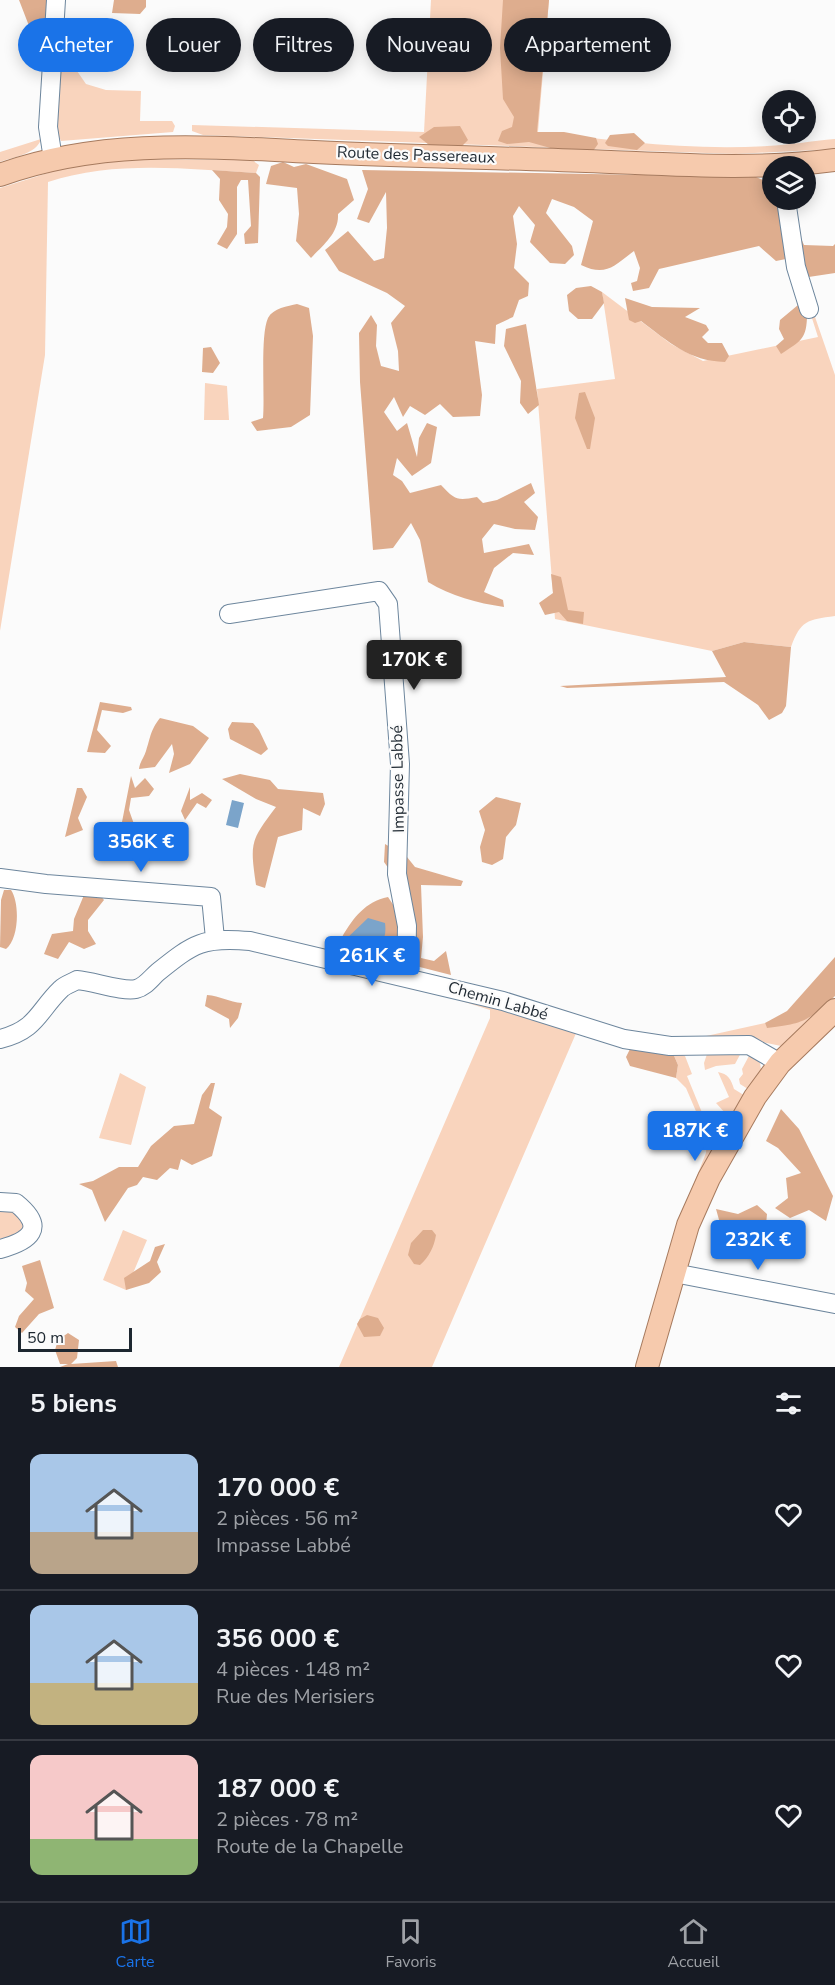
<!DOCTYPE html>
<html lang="fr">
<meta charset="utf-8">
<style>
:root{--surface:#171b24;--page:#242831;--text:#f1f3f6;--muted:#9ea1a6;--line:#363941;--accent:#1a73e8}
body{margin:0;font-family:"Nunito Sans",sans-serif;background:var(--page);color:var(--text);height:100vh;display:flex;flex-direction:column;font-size:22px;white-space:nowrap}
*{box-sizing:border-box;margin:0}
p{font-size:20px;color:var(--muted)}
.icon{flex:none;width:33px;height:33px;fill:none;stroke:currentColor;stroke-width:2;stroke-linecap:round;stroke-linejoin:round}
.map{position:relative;height:1367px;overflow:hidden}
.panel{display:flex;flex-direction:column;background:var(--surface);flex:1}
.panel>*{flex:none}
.guide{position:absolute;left:18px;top:18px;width:800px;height:54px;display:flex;gap:12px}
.buttons{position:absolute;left:762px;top:90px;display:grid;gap:12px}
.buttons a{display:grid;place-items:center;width:54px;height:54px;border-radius:50%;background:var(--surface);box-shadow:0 3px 15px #0003;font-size:30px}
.scale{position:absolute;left:18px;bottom:15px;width:114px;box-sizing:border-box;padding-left:6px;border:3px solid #1d2730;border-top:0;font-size:16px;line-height:21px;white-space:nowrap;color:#1d2730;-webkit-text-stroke:4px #fbfbfb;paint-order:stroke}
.price{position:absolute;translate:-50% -51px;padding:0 14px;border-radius:6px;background:var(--accent);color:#fff;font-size:20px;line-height:39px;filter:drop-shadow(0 2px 3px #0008)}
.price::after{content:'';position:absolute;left:50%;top:36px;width:18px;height:14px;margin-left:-9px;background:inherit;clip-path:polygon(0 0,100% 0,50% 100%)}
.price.active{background:#222;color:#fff}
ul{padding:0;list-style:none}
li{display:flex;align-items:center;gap:18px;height:150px;padding:0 30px}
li+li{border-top:2px solid var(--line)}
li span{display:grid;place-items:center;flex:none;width:168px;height:120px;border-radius:12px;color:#555}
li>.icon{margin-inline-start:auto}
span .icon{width:72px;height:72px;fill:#fffc;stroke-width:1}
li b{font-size:26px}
h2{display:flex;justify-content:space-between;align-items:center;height:72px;padding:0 30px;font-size:26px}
.tag{padding:0 21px;border-radius:27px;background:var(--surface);box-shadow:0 3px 15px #0003;font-size:21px;line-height:54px}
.tag.active{background:var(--accent);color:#fff}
.dock{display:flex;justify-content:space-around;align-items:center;height:84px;border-top:2px solid var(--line);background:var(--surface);font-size:16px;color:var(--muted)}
.dock a{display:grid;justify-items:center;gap:3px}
.dock .active{color:var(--accent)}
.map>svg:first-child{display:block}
.green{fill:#f9d4bd}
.forest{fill:#dead8e}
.water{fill:#7ba4ca}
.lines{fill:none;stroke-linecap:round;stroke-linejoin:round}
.minor-casing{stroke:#6d869d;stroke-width:20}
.major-casing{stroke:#a67a5e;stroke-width:24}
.minor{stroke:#fff;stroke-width:18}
.major{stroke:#f6caad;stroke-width:22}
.labels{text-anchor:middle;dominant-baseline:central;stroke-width:4.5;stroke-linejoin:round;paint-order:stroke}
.street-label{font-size:16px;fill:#1d2730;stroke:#fbfbfb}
</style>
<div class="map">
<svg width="835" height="1367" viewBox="0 0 835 1367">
<rect width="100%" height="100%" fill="#fbfbfb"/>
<path class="green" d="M431 0H549L538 132C613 140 690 151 767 146 789 145 812 141 835 139V149L735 154 203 135 192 131V125L424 132Z
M65 66 77 71 86 84 106 90 141 91 140 121H172L175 126 173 132 61 141 55 128 59 70Z
M41 139C37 154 13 157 0 162V152Z
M133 159 252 160 259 165 256 173C188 169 114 160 48 182L45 355 0 631V188L64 168Z
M602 292 671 344 703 361 818 337 811 315 814 314 835 375V616C807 620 801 620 791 647L744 642 712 651 555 619 537 389 615 379Z
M205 383 227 386 229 420H204Z
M379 975 577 1031 432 1367H339L490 1018V1010Z
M835 996 794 1038 781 1046 753 1040H688L765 1023 767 1027 817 1013Z
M672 1051 685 1056 692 1074 687 1076 703 1115 708 1113 717 1136V1145L677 1226 706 1153 707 1137 686 1088 676 1078 678 1065Z
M742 1051 735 1064 716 1066 705 1070 704 1063 707 1054Z
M750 1054 760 1063 762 1075 751 1091 740 1084 739 1079 743 1074 742 1069Z
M718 1072C728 1074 731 1079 734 1089L747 1097 738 1111 726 1114 716 1103 729 1097Z
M120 1073 146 1087 131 1145 99 1138Z
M11 1208 24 1223C23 1236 10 1236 0 1239V1209Z
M123 1230 147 1240 126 1290 103 1280Z"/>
<path class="forest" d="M19 0H47L44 44H36Z
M114 0H146V7L140 14 112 13Z
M503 0H549L537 132H564L596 138 598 144 593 151 554 149 529 142 507 144 498 141 502 131 512 127 514 117 503 99 500 48Z
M460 126 468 140 462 146 429 145 419 137 434 127Z
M634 133 645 143 637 150 608 146 605 143 610 135Z
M283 162 294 167 306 164 347 179 354 200 338 214C339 233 323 245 311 258L296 241 299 214 297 188 266 184 271 166Z
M212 170 256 173 260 177 258 243 245 244 244 234 251 226 248 180H241L237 187V234L227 249 217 244 227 227 228 214 219 200 220 179Z
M362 170 756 177 770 183 772 200H776L779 207 786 259 776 261 759 246 659 269 649 288 633 291 631 283 637 281 640 268 634 251C614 266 606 277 581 265L593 221 574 207 552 199 546 213 572 246 574 255 565 264 550 263 530 242 535 225 519 206 513 216 517 244 514 268 529 283 528 296 519 300 513 317 496 325 495 344 475 341 482 395 480 416 453 417 440 404 425 415 410 406 403 417 394 397 384 412 397 431 407 423 417 457 419 438 427 423 437 427 431 463 412 476 397 458 393 475 402 481 410 493 441 485C455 500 457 501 477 497L483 503 497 500 531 483 535 493 524 502 538 517 535 530 515 529 494 524 482 539 484 553 529 544 534 555 513 553 494 568 484 592 503 600 504 607C477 603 451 596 428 582L420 540 411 523 393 548 373 550 360 382 359 333 371 315 377 325 376 346 381 366 399 371 398 351 391 323 405 306 387 293 339 271 325 250 348 231 374 261 384 258 387 228 386 192 369 223 357 219 368 189Z
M793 220 804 245 833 246 835 244V273L802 278Z
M591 286 602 292 604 303 592 319H578L569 311 567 295 576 288Z
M625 298 652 307 700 308 685 317 706 325 709 330 702 337 708 343H722L729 356 725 362C689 361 669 342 641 321L635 323 629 320Z
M297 304 309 308 313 336 310 415 291 427 257 431 251 422 263 418C265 395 260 335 268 318 273 308 288 306 297 304Z
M798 305 807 314C807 339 801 341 781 354L776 346 784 339 779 329 780 320Z
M526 324 539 405 528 414 520 403 521 381 504 346 506 329Z
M211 347 220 363 213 373 202 372 203 348Z
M585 392 595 418 590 449H587L575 418 579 393Z
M551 574 561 577 568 610 584 612 583 624 567 621 559 612 545 615 539 603 553 593Z
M744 642 791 647 786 706 782 713 769 720 758 705 724 682 567 688 560 686 726 677 712 651Z
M100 702 131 707 132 710 123 713 102 710 97 730 111 746 105 753 87 752Z
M160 718 193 726 209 738 190 764 169 773 174 754 172 744 155 767 139 769C140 761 144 758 146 751 151 736 150 731 160 718Z
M232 722 253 723 259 730 268 749 261 755 230 739 228 729Z
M240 774 270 780 278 789 323 793 325 804 320 816 303 808 302 830 278 837 265 888 256 885C250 843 250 841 276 807L256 799 222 779Z
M131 776 135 788 145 778 154 789 149 796 131 798 129 810 135 827 127 829 122 822Z
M190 787V800L202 793 212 800 206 808 197 803 185 820 181 811Z
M77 788H82L87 797 78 818 83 830 65 837Z
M496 797 521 803 516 825 506 837 503 859 492 865 482 862 480 847 485 830 479 811Z
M385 844 407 857 415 867 463 881 461 886 421 885 423 937 421 958 434 961 446 951 451 975 412 965 399 951 390 948 381 940 363 954 345 951 342 937C354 917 365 902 388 897L398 912 404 890 384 862Z
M4 890H11C20 903 19 939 6 949L0 947 1 900Z
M99 894 104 900 88 920V931L96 944 84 949 69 942 58 959 44 954 52 934 73 931 74 919 84 895Z
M835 957V996C809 1021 802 1024 767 1028L765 1023 787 1011Z
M207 995C220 996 229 1002 242 1003L238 1018 230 1028 229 1019 205 1006Z
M631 1047 672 1051 678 1065 676 1078 630 1066 626 1057Z
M211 1083H215L209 1108 222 1117 212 1156 192 1165 181 1159 178 1170 170 1168 157 1180 143 1177 137 1185 128 1188 105 1222 92 1190 79 1184 93 1181 119 1167H138L151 1146 174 1126 194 1124 202 1095Z
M781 1109 799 1129 833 1196 826 1221 809 1210 790 1218 775 1208 788 1198 786 1178 801 1173 778 1148 766 1141Z
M757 1205 767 1214 766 1225 752 1233 729 1238 721 1227 716 1209 738 1214Z
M423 1230H432L436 1235C434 1247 429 1257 420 1265L414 1264 408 1255 411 1243Z
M165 1244 157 1262 161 1272 149 1283 126 1290 124 1278 150 1261 155 1247Z
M40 1260 54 1308 39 1314 22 1333 15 1327 19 1316 34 1299 25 1291 27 1283 22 1266Z
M367 1315 378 1318 384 1328 380 1336 364 1337 357 1324 360 1319Z
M68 1333 79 1340 77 1358 71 1364 116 1361 118 1367H60L68 1364H60L55 1350 58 1340Z"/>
<path class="water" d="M232 800 244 803 238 828 226 825Z
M368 918 385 923C387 938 382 946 370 954L331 942 344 941Z"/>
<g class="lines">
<defs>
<path id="minor" d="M53 159 48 127 56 0
M786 200 796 267 809 309
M229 614 379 591 388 604 400 764 397 874 407 926 406 976
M0 878 46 884 211 897 215 939
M0 1039C37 1030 38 1011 61 989 65 985 72 983 77 980 93 981 122 992 136 989 145 987 151 978 158 972 194 943 203 937 250 941L503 1001 624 1039 670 1046 749 1045 780 1063
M0 1202 16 1203C47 1228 30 1241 0 1249
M674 1273 835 1304"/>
<path id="major" d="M0 175C101 138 209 147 314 152 405 156 495 158 586 161 668 164 753 171 835 160
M647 1367 688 1225 709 1178 755 1097 780 1063 835 1010"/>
</defs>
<use href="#minor" class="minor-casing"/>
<use href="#major" class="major-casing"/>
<use href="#minor" class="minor"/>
<use href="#major" class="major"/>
</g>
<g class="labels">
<g class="street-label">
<text transform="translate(416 155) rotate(2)">Route des Passereaux</text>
<text transform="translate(398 779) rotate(-91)">Impasse Labbé</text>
<text transform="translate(498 1001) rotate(16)">Chemin Labbé</text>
</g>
</g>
</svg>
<div class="buttons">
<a><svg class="icon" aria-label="locate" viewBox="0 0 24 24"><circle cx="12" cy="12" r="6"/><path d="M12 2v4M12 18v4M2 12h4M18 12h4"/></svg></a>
<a><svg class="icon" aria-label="layers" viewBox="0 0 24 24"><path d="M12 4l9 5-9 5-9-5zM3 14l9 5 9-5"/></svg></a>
</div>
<div class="scale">50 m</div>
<b class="price active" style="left:414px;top:691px">170K €</b>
<b class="price" style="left:141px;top:873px">356K €</b>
<b class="price" style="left:372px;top:987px">261K €</b>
<b class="price" style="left:695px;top:1162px">187K €</b>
<b class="price" style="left:758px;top:1271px">232K €</b>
<div class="guide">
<a class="tag active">Acheter</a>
<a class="tag">Louer</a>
<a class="tag">Filtres</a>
<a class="tag">Nouveau</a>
<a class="tag">Appartement</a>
</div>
</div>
<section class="panel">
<h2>5 biens<svg class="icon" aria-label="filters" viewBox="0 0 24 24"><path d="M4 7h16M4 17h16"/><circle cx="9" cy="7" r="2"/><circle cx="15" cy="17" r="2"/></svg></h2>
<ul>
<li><span style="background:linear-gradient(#a9c7e8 65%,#b9a48a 0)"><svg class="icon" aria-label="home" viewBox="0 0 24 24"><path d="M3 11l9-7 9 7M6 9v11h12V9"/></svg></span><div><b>170 000 €</b><p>2 pièces · 56 m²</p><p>Impasse Labbé</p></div><svg class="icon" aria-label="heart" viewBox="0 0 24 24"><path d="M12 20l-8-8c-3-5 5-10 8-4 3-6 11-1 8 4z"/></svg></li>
<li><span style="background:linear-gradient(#a9c7e8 65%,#c2b280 0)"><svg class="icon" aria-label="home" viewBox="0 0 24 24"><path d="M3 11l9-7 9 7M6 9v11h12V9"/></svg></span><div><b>356 000 €</b><p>4 pièces · 148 m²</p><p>Rue des Merisiers</p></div><svg class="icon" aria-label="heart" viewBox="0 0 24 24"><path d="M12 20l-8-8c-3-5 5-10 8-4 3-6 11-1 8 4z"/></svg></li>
<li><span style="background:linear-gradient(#f6c9c9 70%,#8fb573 0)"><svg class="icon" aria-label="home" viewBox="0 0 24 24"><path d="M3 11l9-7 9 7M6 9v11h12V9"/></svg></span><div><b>187 000 €</b><p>2 pièces · 78 m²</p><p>Route de la Chapelle</p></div><svg class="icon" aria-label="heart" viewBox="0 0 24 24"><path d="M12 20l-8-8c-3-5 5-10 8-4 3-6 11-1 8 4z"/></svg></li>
</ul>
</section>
<nav class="dock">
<a class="active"><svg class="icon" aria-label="map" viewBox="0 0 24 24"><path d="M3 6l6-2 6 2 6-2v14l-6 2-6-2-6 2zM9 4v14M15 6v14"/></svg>Carte</a>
<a><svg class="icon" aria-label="saved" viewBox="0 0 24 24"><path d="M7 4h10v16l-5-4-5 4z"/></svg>Favoris</a>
<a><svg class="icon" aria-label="home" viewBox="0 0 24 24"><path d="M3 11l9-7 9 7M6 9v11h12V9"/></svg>Accueil</a>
</nav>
